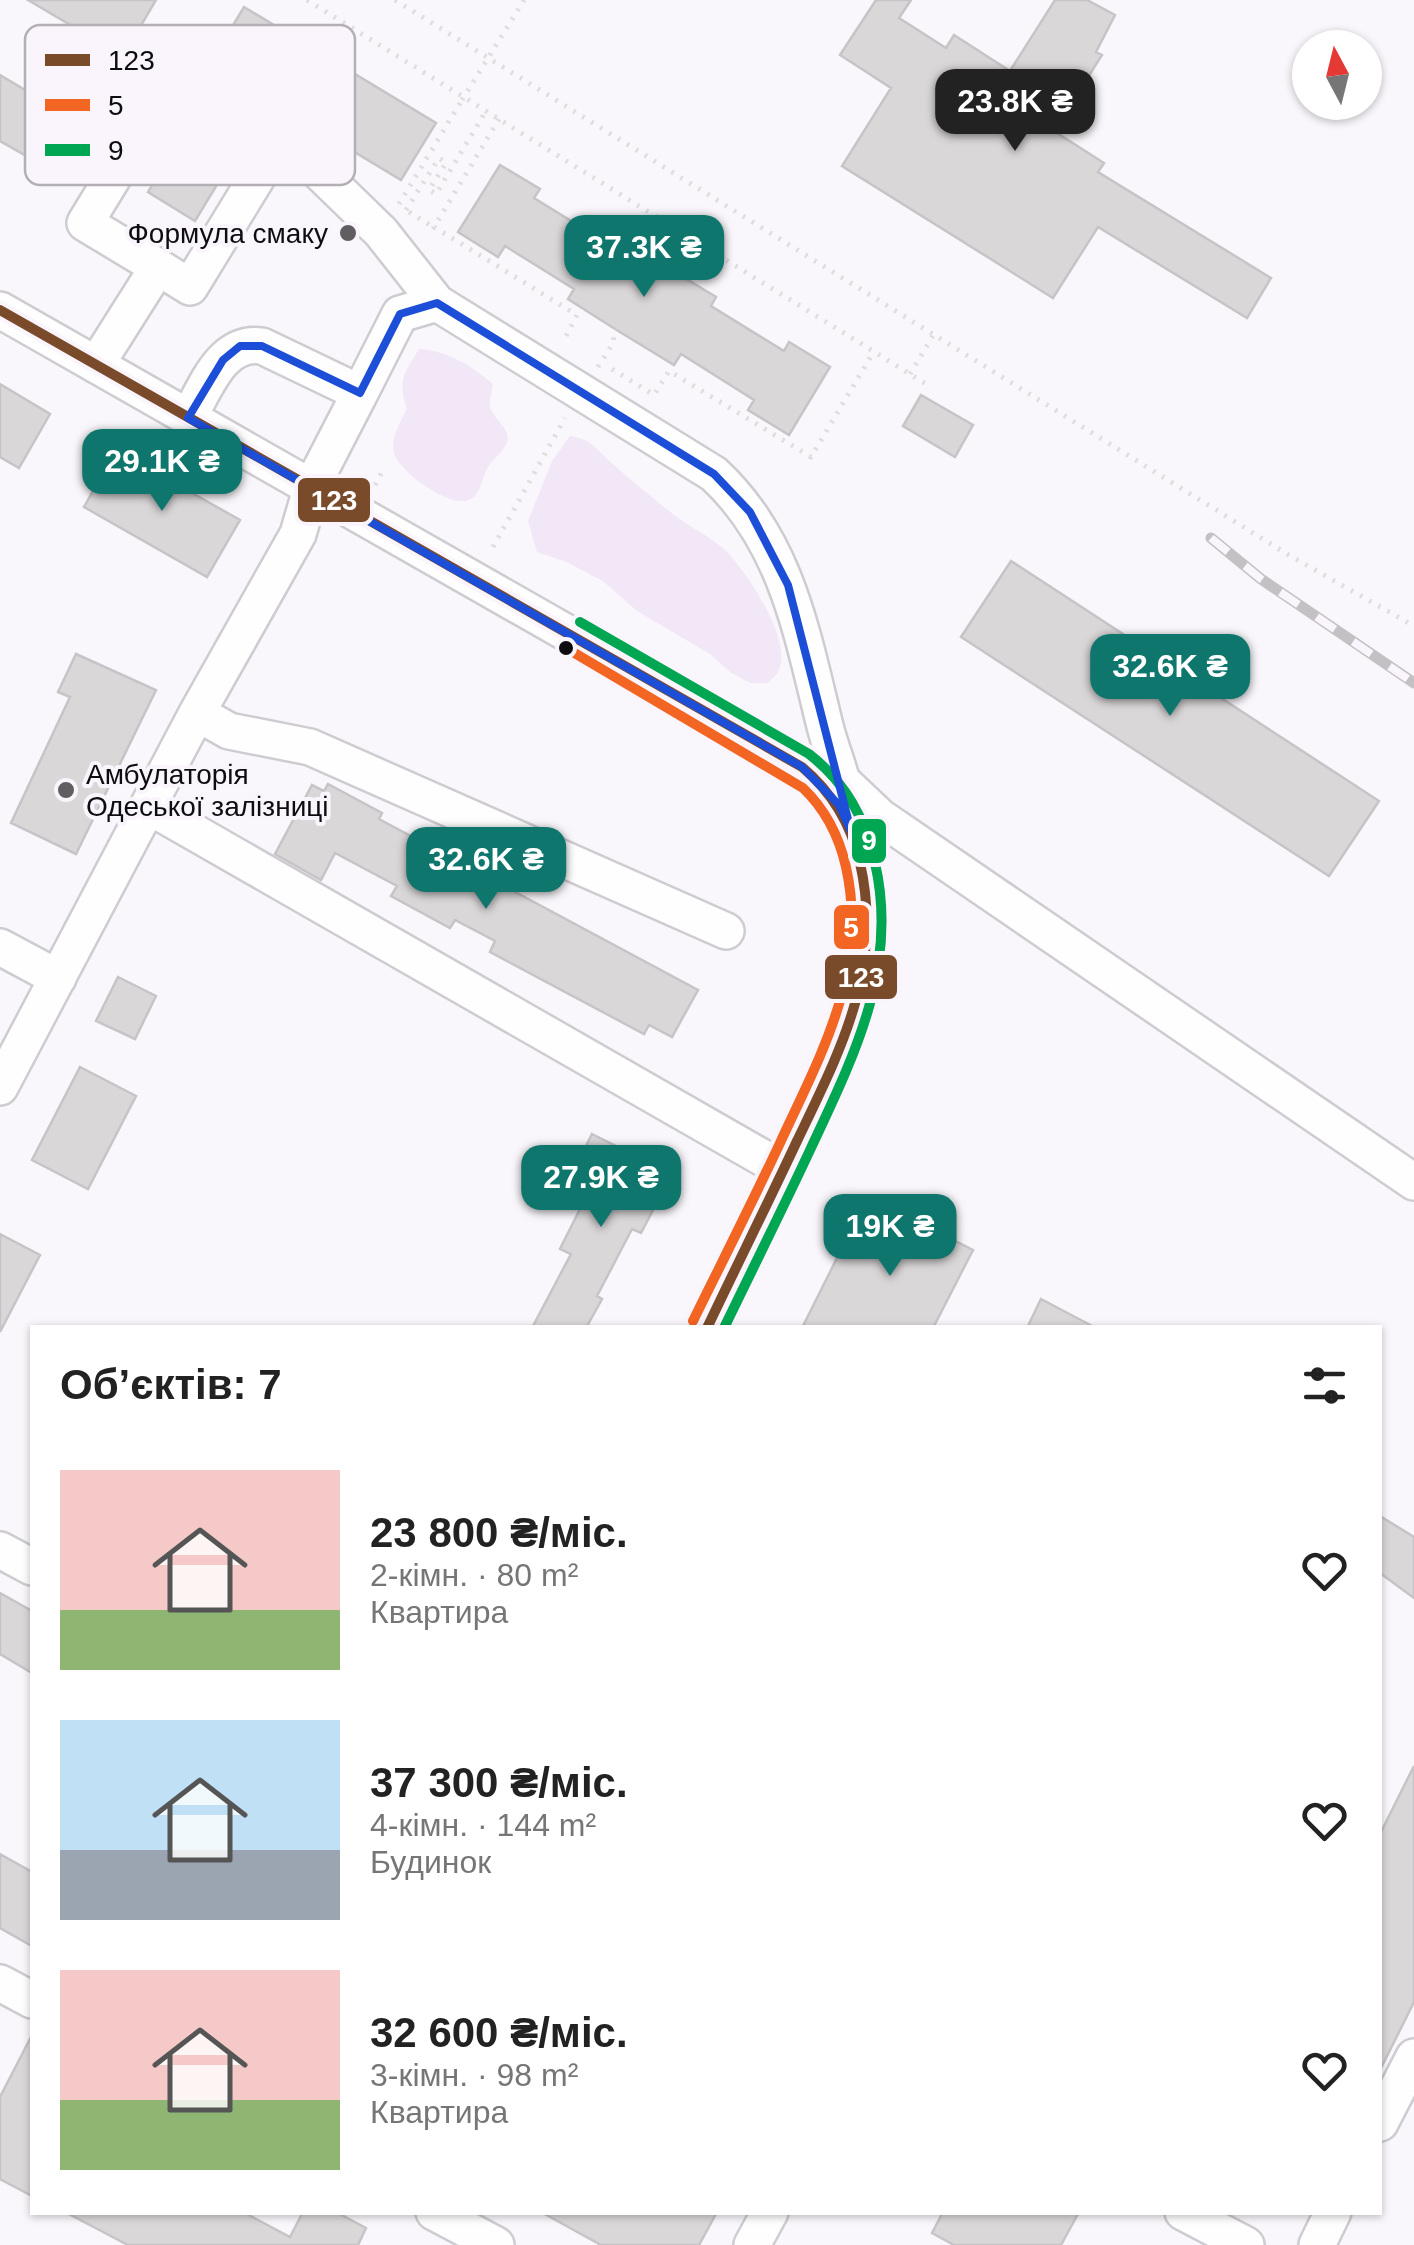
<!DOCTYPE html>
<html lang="uk">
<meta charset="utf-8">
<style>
:root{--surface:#fff;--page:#f6f6f6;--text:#222;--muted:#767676;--accent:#0f766e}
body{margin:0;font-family:Arial,sans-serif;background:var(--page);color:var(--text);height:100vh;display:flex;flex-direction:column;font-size:38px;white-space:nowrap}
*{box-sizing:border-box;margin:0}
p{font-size:32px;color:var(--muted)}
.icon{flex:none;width:55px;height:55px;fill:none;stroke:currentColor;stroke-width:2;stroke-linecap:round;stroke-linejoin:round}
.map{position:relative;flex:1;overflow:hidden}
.side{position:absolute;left:30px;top:1325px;width:1352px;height:890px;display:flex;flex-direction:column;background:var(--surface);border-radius:0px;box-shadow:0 2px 8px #0004}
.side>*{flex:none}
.needle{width:65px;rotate:353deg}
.fabs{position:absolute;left:1292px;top:30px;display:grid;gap:20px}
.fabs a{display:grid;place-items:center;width:90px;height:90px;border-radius:50%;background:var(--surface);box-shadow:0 2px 8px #0004;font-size:50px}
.price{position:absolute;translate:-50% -85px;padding:0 22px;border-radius:20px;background:var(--accent);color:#fff;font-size:32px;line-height:65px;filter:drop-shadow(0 2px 5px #0008)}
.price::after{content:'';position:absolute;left:50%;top:60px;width:30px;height:22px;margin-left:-15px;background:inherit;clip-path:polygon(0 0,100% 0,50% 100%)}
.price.active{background:#222;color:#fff}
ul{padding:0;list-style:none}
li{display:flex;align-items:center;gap:30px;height:250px;padding:0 30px}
li span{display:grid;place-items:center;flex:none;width:280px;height:200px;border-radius:0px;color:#555}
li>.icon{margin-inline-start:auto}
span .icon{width:120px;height:120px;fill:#fffc;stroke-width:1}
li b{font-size:42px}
h2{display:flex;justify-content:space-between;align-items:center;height:120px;padding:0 30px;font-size:42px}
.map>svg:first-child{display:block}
.green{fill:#f2e7f7}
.building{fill:#dad7d9;stroke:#c7c4c7;stroke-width:2.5}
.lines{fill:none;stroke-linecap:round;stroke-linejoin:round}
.minor-casing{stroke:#ceccd0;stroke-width:40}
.path{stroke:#dedede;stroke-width:5;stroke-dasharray:2.5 8;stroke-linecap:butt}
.minor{stroke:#fefefe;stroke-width:35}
.rail-casing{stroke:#c3c1c3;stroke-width:11}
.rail{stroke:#faf5fd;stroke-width:8;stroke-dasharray:22;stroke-linecap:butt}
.path-bridge{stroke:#dedede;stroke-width:5;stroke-dasharray:2.5 8;stroke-linecap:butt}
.bus-1-casing{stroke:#faf5fd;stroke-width:18}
.bus-2-casing{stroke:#faf5fd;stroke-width:18}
.bus-3-casing{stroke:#faf5fd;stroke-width:18}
.bus-1{stroke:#7a4b2a;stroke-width:10}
.bus-2{stroke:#f26522;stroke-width:10}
.bus-3{stroke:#00a651;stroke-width:10}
.marked{fill:none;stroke:#1d4ed8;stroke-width:8;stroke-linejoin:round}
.poi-dot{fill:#605e61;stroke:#faf5fd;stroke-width:4}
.bus-dot{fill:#0d0c0e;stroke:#faf5fd;stroke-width:4}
.labels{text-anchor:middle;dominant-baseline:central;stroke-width:8;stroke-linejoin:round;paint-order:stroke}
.poi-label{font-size:28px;fill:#0d0c0e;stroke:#faf5fd;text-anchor:end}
.key{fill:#faf5fd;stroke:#b3afb5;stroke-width:2.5}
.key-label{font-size:28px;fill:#0d0c0e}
.line-badge{stroke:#faf5fd;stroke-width:4}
.badge-label{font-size:28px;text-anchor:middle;font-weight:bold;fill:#fff}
</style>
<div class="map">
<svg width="1414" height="2245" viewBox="0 0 1414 2245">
<rect width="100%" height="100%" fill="#f9f7fb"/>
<path class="green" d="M419 349C449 351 470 365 493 384 492 390 489 401 490 407 493 419 511 428 507 442 504 451 493 459 488 467 481 479 482 494 469 500 451 509 398 471 394 453 390 439 401 421 407 408 397 381 404 373 419 349Z
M570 436C593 439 597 451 613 464 632 481 653 498 673 514 689 527 708 535 724 549 745 569 795 642 778 672 776 676 771 679 768 683H750L730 672 710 654 637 611 604 582 567 562 537 552 528 521 552 461Z"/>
<path class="building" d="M28 0H156L123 56Z
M876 0H911L899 18 946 48 954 35 1010 71 1055 0H1087L1115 15 1096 52 1102 55 1054 131 1104 163 1098 172 1271 278 1247 318 1098 227 1053 298 842 166 891 88 840 55Z
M244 7 436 123 401 180 318 130 324 120 304 102 275 89 195 221 148 192 229 59 217 52Z
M0 75 72 118 44 166 0 141Z
M500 165 540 189 534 198 604 241 609 232 716 297 711 306 784 351 789 342 830 367 789 435 748 410 754 400 681 354 674 365 615 329 568 299 574 289 505 246 498 257 458 232Z
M0 384 50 414 19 468 0 457Z
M921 395 973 425 955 457 903 426Z
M116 450 240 520 207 577 84 507Z
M1011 561 1379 801 1329 876 961 637Z
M76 654 156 690 76 854 11 823 70 697 58 692Z
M328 784 382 813 379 819 698 990 672 1037 649 1025 644 1034 490 952 495 941 455 920 450 928 391 896 397 886 335 853 321 880 275 854 312 785 324 791Z
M118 977 156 996 135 1039 96 1021Z
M80 1067 136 1096 88 1189 32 1160Z
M592 1134 672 1174 641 1233 632 1229 597 1296 602 1299 586 1328H532L571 1254 560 1249 595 1179 575 1168Z
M904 1215 973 1250 933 1328H802L858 1216 894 1235Z
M0 1234 40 1255 0 1332Z
M1041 1299 1096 1328H1027Z
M1380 1516 1414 1537V1598L1380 1573Z
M0 1593 32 1611V1673L0 1654Z
M1414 1766V2002L1380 2070V1834Z
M0 1854 32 1872V1946L0 1928Z
M32 2035V2196L0 2179V2097Z
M65 2212H243L290 2237 303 2212H336L366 2228 358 2245H128Z
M541 2212H717L699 2245H601Z
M943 2212H1079L1061 2245H954L932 2233Z"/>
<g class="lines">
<defs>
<path id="minor" d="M313 166 381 232 437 303
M158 267 190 287 292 120
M0 310 802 767C835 793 846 814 858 854 890 958 845 1037 803 1129 772 1196 739 1261 707 1328
M96 365 158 267 85 223 187 56
M360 393 400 314 437 303 714 474C787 542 802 634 825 726 832 754 844 779 848 808
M197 713 229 731 310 747 726 931
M844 783 880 817 1414 1182
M150 807 784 1170
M0 947 58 978
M0 1087 197 713 298 534 312 486 360 393 262 346C221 340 206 388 188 418
M0 1550 32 1567
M0 1983 32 2000
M1380 2123 1414 2057
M434 2212 496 2245
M1183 2212 1246 2245
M752 2245 770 2212
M1317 2245 1333 2212"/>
</defs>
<use href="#minor" class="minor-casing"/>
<path class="path" d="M307 0 926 384
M395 0 1287 554 1414 626
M499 119 434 227 577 315 564 340
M399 204 462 100
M406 210 439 158 446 163 429 190 436 194 486 111
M409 212 433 227
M663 265 686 236
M598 367 613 343 615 329
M612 369 654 395 669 371 811 457 874 351
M910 374 934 334
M375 485 382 472
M493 547 565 418"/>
<use href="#minor" class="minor"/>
<defs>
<path id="rail" d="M1211 538 1261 579 1414 683"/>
</defs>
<use href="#rail" class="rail-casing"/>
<use href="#rail" class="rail"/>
<path class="path-bridge" d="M462 100 524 0"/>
<defs>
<path id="bus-1" d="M0 310 802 767C833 793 851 824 860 863 884 968 841 1049 797 1141 768 1203 737 1265 707 1328"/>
<path id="bus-2" d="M566 648 803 788C826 810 839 836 846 867 869 970 822 1052 780 1143 752 1203 722 1262 693 1321"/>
<path id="bus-3" d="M580 622 809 754C846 783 865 818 875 863 899 967 854 1056 811 1148 783 1208 753 1268 724 1328"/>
</defs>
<use href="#bus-1" class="bus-1-casing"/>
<use href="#bus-2" class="bus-2-casing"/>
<use href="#bus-3" class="bus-3-casing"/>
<use href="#bus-1" class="bus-1"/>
<use href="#bus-2" class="bus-2"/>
<use href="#bus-3" class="bus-3"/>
</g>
<path class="marked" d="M437 303 714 474 750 512 788 585 851 831 839 805 802 767 188 418 223 360 240 346H262L360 393 400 314Z"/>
<g class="poi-dot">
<circle cx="348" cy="233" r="10"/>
<circle cx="66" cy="790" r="10"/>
</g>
<circle class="bus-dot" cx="566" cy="648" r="9"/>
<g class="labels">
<g class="poi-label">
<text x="328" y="233">Формула смаку</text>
<text x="86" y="774" text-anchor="start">Амбулаторія<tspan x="86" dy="32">Одеської залізниці</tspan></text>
</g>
</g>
<rect x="25" y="25" width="330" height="160" rx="15" class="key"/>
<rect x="45" y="54" width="45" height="12" fill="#7a4b2a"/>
<rect x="45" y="99" width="45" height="12" fill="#f26522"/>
<rect x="45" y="144" width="45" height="12" fill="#00a651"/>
<g class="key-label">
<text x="108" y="70">123</text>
<text x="108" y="115">5</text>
<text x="108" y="160">9</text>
</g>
<g class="line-badge">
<rect x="296" y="476" width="76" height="48" rx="10" fill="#7a4b2a"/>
<rect x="850" y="817" width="38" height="48" rx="10" fill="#00a651"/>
<rect x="832" y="903" width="39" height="48" rx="10" fill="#f26522"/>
<rect x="823" y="953" width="76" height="48" rx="10" fill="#7a4b2a"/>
</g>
<g class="badge-label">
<text x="334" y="510">123</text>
<text x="869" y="850">9</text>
<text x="851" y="937">5</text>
<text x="861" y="987">123</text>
</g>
</svg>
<div class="fabs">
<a><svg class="needle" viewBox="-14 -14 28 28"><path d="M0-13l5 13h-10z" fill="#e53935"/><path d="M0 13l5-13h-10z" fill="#767676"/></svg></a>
</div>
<b class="price active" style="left:1015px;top:154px">23.8K ₴</b>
<b class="price" style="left:644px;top:300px">37.3K ₴</b>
<b class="price" style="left:162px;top:514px">29.1K ₴</b>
<b class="price" style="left:1170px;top:719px">32.6K ₴</b>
<b class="price" style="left:486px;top:912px">32.6K ₴</b>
<b class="price" style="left:601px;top:1230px">27.9K ₴</b>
<b class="price" style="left:890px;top:1279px">19K ₴</b>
<section class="side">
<h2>Об’єктів: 7<svg class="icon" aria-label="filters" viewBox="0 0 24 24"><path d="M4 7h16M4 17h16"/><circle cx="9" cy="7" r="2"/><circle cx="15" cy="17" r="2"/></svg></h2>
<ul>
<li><span style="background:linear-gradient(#f6c9c9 70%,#8fb573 0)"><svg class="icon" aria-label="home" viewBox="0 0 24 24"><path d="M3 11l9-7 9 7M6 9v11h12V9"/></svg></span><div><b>23 800 ₴/міс.</b><p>2-кімн. · 80 m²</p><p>Квартира</p></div><svg class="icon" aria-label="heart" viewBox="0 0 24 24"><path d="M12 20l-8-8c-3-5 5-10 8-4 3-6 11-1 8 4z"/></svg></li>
<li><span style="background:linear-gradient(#bfe0f5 65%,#9aa5b1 0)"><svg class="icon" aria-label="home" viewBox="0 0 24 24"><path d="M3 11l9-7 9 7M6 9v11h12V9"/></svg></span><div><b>37 300 ₴/міс.</b><p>4-кімн. · 144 m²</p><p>Будинок</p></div><svg class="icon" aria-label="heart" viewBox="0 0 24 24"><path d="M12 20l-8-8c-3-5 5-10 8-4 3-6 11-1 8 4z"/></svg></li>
<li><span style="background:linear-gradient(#f6c9c9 65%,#8fb573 0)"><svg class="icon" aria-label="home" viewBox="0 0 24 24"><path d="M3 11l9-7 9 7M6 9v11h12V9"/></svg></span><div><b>32 600 ₴/міс.</b><p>3-кімн. · 98 m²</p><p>Квартира</p></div><svg class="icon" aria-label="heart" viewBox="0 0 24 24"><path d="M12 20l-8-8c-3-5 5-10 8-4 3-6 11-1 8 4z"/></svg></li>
</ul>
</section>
</div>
